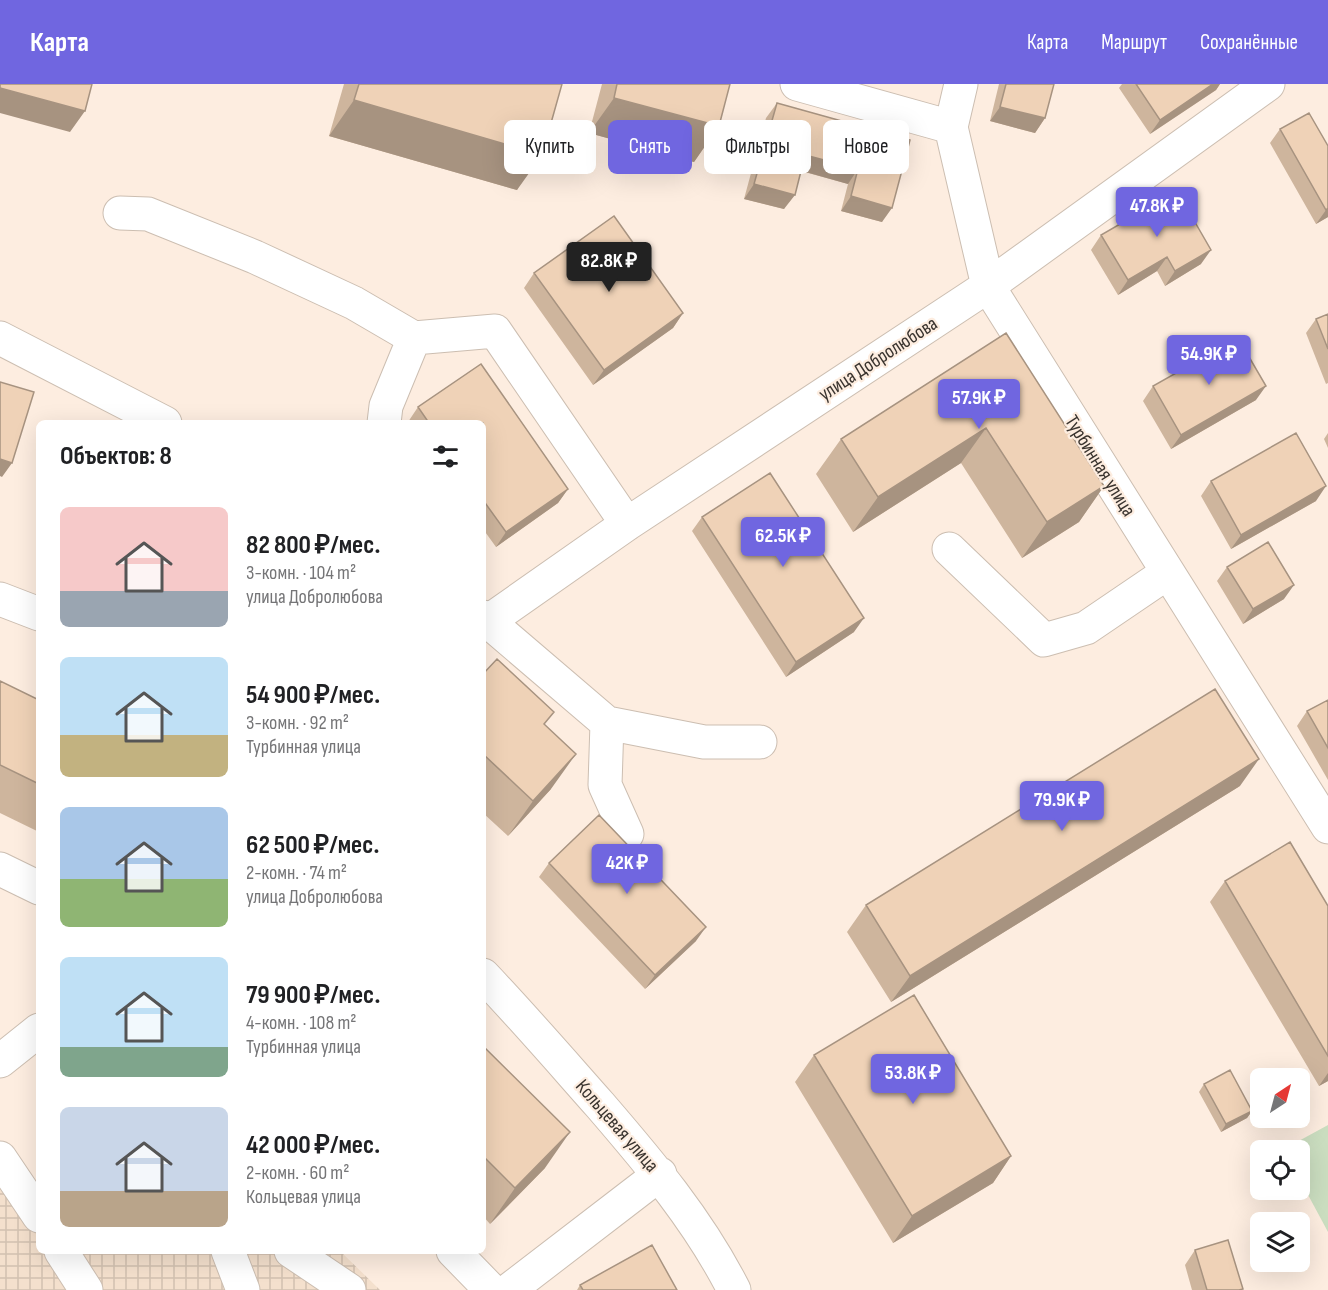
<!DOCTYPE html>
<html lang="ru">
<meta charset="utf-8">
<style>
:root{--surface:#fff;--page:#f2f2f2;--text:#202124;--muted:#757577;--accent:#7066e0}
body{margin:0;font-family:"Sofia Sans Condensed",sans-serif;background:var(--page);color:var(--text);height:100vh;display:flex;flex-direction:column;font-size:22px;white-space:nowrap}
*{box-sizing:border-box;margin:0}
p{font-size:20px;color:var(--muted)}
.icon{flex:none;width:33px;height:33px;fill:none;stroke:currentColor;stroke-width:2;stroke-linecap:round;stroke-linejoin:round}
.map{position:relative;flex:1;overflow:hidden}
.drawer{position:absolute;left:36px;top:336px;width:450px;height:834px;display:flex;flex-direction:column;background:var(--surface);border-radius:9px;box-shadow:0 6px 24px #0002}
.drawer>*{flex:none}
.guide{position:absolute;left:504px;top:36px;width:570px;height:54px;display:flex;gap:12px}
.needle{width:39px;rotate:36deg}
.tools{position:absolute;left:1250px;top:984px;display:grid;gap:12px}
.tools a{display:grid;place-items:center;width:60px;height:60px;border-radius:9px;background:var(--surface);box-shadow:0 6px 24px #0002;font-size:30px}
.price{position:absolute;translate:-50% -51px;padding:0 14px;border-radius:6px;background:var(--accent);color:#fff;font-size:20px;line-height:39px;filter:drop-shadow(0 2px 3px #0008)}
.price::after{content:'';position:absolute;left:50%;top:36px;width:18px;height:14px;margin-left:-9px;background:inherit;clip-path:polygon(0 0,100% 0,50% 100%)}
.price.active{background:#222;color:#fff}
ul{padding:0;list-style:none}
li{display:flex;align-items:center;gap:18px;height:150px;padding:0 24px}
li span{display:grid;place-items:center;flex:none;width:168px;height:120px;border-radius:9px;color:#555}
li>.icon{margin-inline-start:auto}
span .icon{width:72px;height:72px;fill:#fffc;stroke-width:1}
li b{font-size:26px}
h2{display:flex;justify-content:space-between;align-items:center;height:72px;padding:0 24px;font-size:26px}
.tag{padding:0 21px;border-radius:9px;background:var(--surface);box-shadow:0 6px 24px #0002;font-size:21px;line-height:54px}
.tag.active{background:var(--accent);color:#fff}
header{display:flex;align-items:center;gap:36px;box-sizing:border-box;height:84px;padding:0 30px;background:var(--accent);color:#fff}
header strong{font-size:28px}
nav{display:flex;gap:33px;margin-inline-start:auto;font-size:21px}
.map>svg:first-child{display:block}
.industrial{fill:url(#industrial-grid)}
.green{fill:#cbdec0}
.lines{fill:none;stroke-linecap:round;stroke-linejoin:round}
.minor-casing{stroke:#ccbeb1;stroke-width:35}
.minor{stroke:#fff;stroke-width:33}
.wall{fill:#ceb59d}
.shaded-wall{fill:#a79380}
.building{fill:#efd2b7;stroke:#a79380;stroke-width:1.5}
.labels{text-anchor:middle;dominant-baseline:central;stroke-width:4.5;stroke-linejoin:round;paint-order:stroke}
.street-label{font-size:20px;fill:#3a342f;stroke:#fdede0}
</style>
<header>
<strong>Карта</strong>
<nav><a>Карта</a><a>Маршрут</a><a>Сохранённые</a></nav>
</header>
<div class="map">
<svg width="1328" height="1206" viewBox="0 0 1328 1206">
<defs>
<pattern id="industrial-grid" width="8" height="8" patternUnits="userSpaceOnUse" patternTransform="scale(1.5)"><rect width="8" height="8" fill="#f4e0cd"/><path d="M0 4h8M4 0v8" fill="none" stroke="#d2c1b0"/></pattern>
</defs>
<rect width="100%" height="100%" fill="#fdede0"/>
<path class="industrial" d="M0 1084 39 1118V1167H340L380 1206H0Z"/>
<path class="green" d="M1328 1041V1148L1299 1094V1066L1284 1065Z"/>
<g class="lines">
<defs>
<path id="minor" d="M797 0 951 43 988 202 1328 743
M951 43 961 0
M120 129 148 130 255 173 354 219 414 254 386 322 384 339
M0 254 165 339
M414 254 495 247 627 440
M949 465 1044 556 1086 544 1167 489
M0 515 39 530
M483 533 607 639 704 658H760
M483 541 627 440 988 202 1268 0
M607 639 605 701 627 750
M0 785 39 804
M483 891C523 933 561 977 600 1021 650 1079 699 1137 734 1206
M0 977 39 946
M0 1074 39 1132
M61 1167 86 1206
M228 1167 243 1206
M291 1167 349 1206
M453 1167 491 1206
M509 1206 660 1090"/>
</defs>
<use href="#minor" class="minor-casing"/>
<use href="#minor" class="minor"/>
</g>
<path class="wall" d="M344 0H562L517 106 329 52Z
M602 0H730L719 42 694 78 589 49Z
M999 0H1054L1045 34 1035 49 990 37Z
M1122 0H1220L1216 6 1150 50 1119 4Z
M777 19 910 56 882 138 841 127 848 100 801 87 784 125 744 115 766 34Z
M1280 45 1328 62V133L1316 140 1270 59Z
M1101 151 1201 180 1165 202 1157 187 1118 211 1091 166Z
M534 189 683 229 673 244 593 301 524 204Z
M1328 230V299L1326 300 1306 249 1316 235Z
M1006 249 1104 402 1079 438 1022 474 961 379 853 448 816 390 841 355Z
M481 280 568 405 558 419 496 463 483 445V339H409L408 338 418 323Z
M1153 302 1256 316 1171 365 1143 317Z
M1328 349V364L1324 355Z
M1211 397 1316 417 1231 465 1201 412Z
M702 433 854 548 786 593 692 447Z
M1227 483 1284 515 1243 540 1217 497Z
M483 590 545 641 551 705 508 752 483 729Z
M0 597 39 616V748L0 729Z
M1328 616V696L1297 642 1307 627Z
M1240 702 891 918 847 848 866 821Z
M549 779 696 857 645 905 539 793Z
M1225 797 1328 822V997L1319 1002 1210 818Z
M483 962 545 1084 490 1140 483 1132Z
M814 971 1011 1072 993 1099 893 1159 795 998Z
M1204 1000 1252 1027 1247 1034 1221 1048 1199 1008Z
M1195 1166 1242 1206H1192L1185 1181Z
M580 1201 677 1206H577Z"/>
<path class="shaded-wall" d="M1213 0H1220L1216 6 1150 50 1160 36Z
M0 4 85 27 70 48 0 29Z
M614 14 719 42 694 78 589 49Z
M354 16 542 71 517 106 329 52Z
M1000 23 1045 34 1035 49 990 37Z
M805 71 858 85 848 100 795 85Z
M754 100 795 111 784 125 744 115Z
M851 112 892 124 882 138 841 127Z
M1328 124V133L1316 140 1326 126Z
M1211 166 1201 180 1165 202 1175 187Z
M1167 173 1157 187 1118 211 1128 196Z
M683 229 673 244 593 301 604 286Z
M1266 302 1256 316 1171 365 1181 351Z
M986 344 961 379 853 448 878 413Z
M0 375 12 379 2 393 0 392Z
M1104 402 1079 438 1022 474 1047 438Z
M1326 402 1316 417 1231 465 1241 451Z
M568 405 558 419 496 463 506 448Z
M1294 501 1284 515 1243 540 1253 525Z
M864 534 854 548 786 593 796 578Z
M576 670 551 705 508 752 533 717Z
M1259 675 1240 702 891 918 910 892Z
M706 843 696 857 645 905 655 891Z
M1328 989V997L1319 1002Z
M1252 1027 1247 1034 1221 1048 1226 1040Z
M570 1048 545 1084 490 1140 515 1104Z
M1011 1072 993 1099 893 1159 912 1132Z"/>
<path class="building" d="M0 0H92L85 27 0 4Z
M359 0H562L542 71 354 16Z
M617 0H730L719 42 614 14Z
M1006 0H1054L1045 34 1000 23Z
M1136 0H1213L1160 36Z
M777 19 910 56 892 124 851 112 858 85 805 71 795 111 754 100Z
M1309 29 1328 62V124L1326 126 1280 45Z
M1177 107 1211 166 1175 187 1167 173 1128 196 1101 151Z
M614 132 683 229 604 286 534 189Z
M1328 230V265L1316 235Z
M1006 249 1104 402 1047 438 986 344 878 413 841 355Z
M1238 254 1266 302 1181 351 1153 302Z
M481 280 568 405 506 448 483 416V339H429L418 323Z
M0 298 34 308 12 379 0 375Z
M1296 349 1326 402 1241 451 1211 397Z
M770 389 864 534 796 578 702 433Z
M1268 458 1294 501 1253 525 1227 483Z
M497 575 554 628 544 640 576 670 533 717 483 670V590Z
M0 597 39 616V700L0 681Z
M1215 605 1259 675 910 892 866 821Z
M1328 616V664L1307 627Z
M599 731 706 843 655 891 549 779Z
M1290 758 1328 822V972L1225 797Z
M914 911 1011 1072 912 1132 814 971Z
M483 962 570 1048 515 1104 483 1072Z
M1230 986 1252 1027 1226 1040 1204 1000Z
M1228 1156 1243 1205 1239 1206H1207L1195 1166Z
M652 1161 677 1206H583L580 1201Z"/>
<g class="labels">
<g class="street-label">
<text transform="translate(878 275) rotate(-33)">улица Добролюбова</text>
<text transform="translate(1100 382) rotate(58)">Турбинная улица</text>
<text transform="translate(617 1042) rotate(49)">Кольцевая улица</text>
</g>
</g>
</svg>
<div class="tools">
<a><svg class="needle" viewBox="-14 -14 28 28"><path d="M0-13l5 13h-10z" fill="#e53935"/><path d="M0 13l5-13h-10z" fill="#757577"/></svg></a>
<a><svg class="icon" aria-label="locate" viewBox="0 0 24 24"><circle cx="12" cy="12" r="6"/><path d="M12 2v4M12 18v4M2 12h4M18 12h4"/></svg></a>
<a><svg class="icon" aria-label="layers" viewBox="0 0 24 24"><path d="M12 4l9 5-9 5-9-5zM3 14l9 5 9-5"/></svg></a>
</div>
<b class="price" style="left:1157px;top:154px">47.8K ₽</b>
<b class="price active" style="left:609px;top:209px">82.8K ₽</b>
<b class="price" style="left:1209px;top:302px">54.9K ₽</b>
<b class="price" style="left:979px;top:346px">57.9K ₽</b>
<b class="price" style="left:783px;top:484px">62.5K ₽</b>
<b class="price" style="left:1062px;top:748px">79.9K ₽</b>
<b class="price" style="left:627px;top:811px">42K ₽</b>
<b class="price" style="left:913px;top:1021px">53.8K ₽</b>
<div class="guide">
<a class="tag">Купить</a>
<a class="tag active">Снять</a>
<a class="tag">Фильтры</a>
<a class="tag">Новое</a>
</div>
<section class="drawer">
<h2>Объектов: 8<svg class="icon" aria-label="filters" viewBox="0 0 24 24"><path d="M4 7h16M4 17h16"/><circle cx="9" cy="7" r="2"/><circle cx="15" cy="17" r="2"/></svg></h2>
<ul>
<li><span style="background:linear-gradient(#f6c9c9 70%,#9aa5b1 0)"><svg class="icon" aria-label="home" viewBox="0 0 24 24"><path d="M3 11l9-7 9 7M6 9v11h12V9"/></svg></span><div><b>82 800 ₽/мес.</b><p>3-комн. · 104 m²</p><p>улица Добролюбова</p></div></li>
<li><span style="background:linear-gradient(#bfe0f5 65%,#c2b280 0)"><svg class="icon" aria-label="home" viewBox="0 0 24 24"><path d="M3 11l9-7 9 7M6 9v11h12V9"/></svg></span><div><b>54 900 ₽/мес.</b><p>3-комн. · 92 m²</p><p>Турбинная улица</p></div></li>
<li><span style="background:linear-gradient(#a9c7e8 60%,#8fb573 0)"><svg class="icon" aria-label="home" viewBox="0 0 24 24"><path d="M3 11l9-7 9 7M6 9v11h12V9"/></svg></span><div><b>62 500 ₽/мес.</b><p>2-комн. · 74 m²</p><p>улица Добролюбова</p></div></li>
<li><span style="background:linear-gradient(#bfe0f5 75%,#7fa58c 0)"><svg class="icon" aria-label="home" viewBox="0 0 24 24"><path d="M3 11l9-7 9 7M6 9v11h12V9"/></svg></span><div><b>79 900 ₽/мес.</b><p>4-комн. · 108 m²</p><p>Турбинная улица</p></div></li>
<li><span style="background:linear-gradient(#c9d6e8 70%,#b9a48a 0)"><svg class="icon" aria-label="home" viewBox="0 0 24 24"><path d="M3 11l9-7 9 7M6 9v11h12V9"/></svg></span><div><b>42 000 ₽/мес.</b><p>2-комн. · 60 m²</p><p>Кольцевая улица</p></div></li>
</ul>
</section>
</div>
